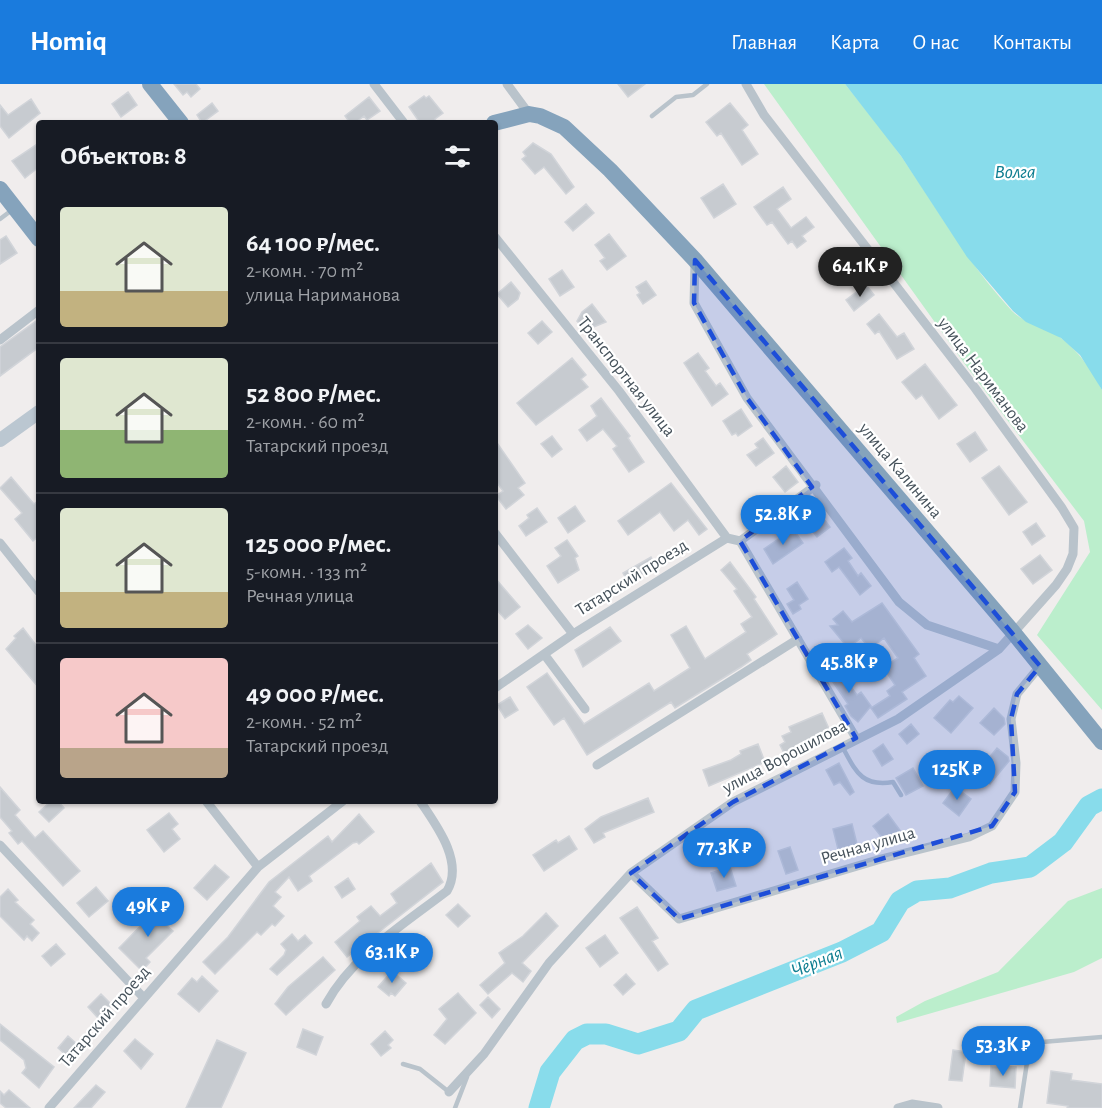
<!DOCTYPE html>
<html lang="ru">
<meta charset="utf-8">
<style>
:root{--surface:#171b24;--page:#242831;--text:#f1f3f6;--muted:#9ea1a6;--line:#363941;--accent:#1a7bdd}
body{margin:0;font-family:"Alegreya Sans",sans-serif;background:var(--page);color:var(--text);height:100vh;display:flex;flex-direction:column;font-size:22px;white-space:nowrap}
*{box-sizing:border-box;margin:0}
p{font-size:20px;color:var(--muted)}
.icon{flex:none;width:33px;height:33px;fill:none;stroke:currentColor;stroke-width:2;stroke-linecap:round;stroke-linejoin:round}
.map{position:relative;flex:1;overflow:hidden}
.side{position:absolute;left:36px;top:36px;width:462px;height:684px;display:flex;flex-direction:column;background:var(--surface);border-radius:6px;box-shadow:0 2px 4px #0004}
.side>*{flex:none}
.price{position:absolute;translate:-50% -51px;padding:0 14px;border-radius:21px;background:var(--accent);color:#fff;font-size:20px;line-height:39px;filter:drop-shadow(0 2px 3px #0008)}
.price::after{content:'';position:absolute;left:50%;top:36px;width:18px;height:14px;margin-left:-9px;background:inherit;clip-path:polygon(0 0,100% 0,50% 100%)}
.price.active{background:#222;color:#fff}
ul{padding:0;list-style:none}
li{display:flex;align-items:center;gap:18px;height:150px;padding:0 24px}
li+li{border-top:2px solid var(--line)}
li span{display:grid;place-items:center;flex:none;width:168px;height:120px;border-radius:6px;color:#555}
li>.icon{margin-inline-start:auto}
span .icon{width:72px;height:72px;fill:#fffc;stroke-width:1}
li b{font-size:26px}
h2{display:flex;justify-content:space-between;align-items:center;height:72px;padding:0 24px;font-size:26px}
header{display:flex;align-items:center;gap:36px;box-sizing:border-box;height:84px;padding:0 30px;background:var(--accent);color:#fff}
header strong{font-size:28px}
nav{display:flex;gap:33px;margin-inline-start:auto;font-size:21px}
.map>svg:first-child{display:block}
.green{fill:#bec}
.water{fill:#88dceb}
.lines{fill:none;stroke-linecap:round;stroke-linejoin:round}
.river{stroke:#88dceb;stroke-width:21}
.building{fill:#c7cbd0;stroke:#d1d4d9;stroke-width:1.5}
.lane{stroke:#b9c3cb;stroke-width:4.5}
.street{stroke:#b9c3cb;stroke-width:9}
.secondary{stroke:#bbc7d1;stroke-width:14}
.highway{stroke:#85a3bc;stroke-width:16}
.marked{fill:#1d4ed8;fill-opacity:0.2;stroke:#1d4ed8;stroke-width:4.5;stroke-dasharray:12 8;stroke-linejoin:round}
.labels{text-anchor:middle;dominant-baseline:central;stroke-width:4.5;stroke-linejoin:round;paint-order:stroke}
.street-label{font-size:18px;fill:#46525b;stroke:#fff}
.water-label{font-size:20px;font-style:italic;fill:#0e7d90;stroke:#fff}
</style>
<header>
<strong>Homiq</strong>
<nav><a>Главная</a><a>Карта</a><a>О нас</a><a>Контакты</a></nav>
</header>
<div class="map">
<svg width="1102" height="1024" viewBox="0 0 1102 1024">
<rect width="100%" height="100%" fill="#f0eded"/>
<path class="green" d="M764 0H845C864 24 883 47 901 72 937 124 968 180 1012 227 1023 238 1035 240 1048 246 1072 258 1090 282 1102 306V626L1037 551 1090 468 1084 437 967 283Z
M1102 804V874L1074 888 897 939 896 933 925 917 998 888 1068 817Z"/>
<path class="water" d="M845 0H1102V306L1080 271 1061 254 1026 238 1013 227 967 173 901 72Z"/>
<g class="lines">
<path class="river" d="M539 1024 550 988 575 956 587 950H606L638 960 679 947 696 926 842 868 881 848 900 817 917 807 950 804 991 789 1030 783 1063 758 1089 722 1102 715"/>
</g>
<path class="building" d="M174 0H196L200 5 191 13 187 8 183 11Z
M618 0H645L628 13Z
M128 8 137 21 121 33 112 20Z
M424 12 426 14 429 12 443 29 435 35 437 39H420L409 23Z
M369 13 380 27 367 36 364 32 355 39H350L345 32Z
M31 15 40 29 9 54 0 42V21L8 31Z
M212 19 218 27 202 39 197 31Z
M730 19 748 41 742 46 758 70 742 81 721 49 717 52 706 38Z
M39 59V83L25 94 12 77Z
M533 59 551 70 574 103 566 110 544 83 535 90 522 75 526 72 523 68Z
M723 100 736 120 714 134 701 114Z
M783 103 791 115 777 125 791 144 806 133 814 143 802 152 806 157 797 164 792 157 788 160 772 138 767 141 754 123Z
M586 120 594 129 573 147 565 138Z
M609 150 626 172 607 186 600 177 605 174 595 161Z
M6 152 17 169 0 180V156Z
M562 186 574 203 560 212 549 195Z
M646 197 656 211 643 220 637 211 640 209 636 203Z
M511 198 520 209 518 215 508 223 497 210Z
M866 201 874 211 854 227 846 216Z
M592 220 606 238 586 246 577 237 582 228Z
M879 230 897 253 904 249 914 265 897 275 879 247 875 250 867 240Z
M39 235V263L0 292V263Z
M542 237 552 248 538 260 528 249Z
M698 269 709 284 705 287 716 302 720 299 728 310 712 322 684 279Z
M572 274 586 291 581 295 588 303 536 341 517 319Z
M925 280 957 321 939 335 922 311 916 315 902 298Z
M601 314 630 352 628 354 644 378 629 388 613 365 617 362 603 345 587 357 579 346 597 332 591 322Z
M741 325 752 342 738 352 736 349 732 351 723 337Z
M975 348 987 366 970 378 957 360Z
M552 352 562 365 552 373 541 360Z
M763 354 774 369 756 382 747 371 758 364 755 360Z
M495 356 525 399 518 404 524 411 506 425 496 412 503 407 495 396Z
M786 382 798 398 785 408 773 393Z
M999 382 1027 418 1009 431 982 394Z
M11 393 34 420 39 416V452L33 457 15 435 22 429 0 404Z
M671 399 707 445 699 451 688 436 674 447 660 428 628 451 618 437Z
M809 415 830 443 817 453 810 444 814 441 800 421Z
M575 422 585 437 568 449 558 434Z
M537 424 547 438 526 452 519 442 529 434 527 431Z
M1036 439 1045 452 1032 461 1023 448Z
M793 445 803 459 773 480 764 465Z
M567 456 578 472 575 474 579 486 558 499 547 482 561 472 555 464Z
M844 464 852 474 848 477 858 492 861 489 871 502 860 511 839 483 832 488 825 478Z
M1040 471 1052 486 1033 500 1021 485Z
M651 473 656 482 628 498 623 489Z
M730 478 756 513 754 515 777 550 747 570 751 576 741 583 675 624 671 618 587 671 564 634 554 641 527 603 547 589 584 640 649 599 654 607 690 584 671 551 686 542 705 575 746 548 741 540 752 533 734 507 737 505 721 486Z
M495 494 520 523 505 535 495 524Z
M797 498 808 515 799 521 801 525 793 530 787 520 794 516 787 505Z
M882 519 919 570 914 574 926 592 902 608 907 615 878 634 871 624 890 612 887 607 895 601 883 583 898 574 884 554 870 565 861 554 848 564 830 542 838 541 833 535 843 527 852 538Z
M528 541 542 554 528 565 516 550Z
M610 543 621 557 583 583 575 566Z
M23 544 39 565V604L6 565 16 554 14 552Z
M833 579 857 611 861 608 871 622 858 638 851 632 845 622 848 620 824 585Z
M959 612 973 624 951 649 934 634 950 616 953 618Z
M510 613 518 626 505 634 497 621Z
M994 624 1004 634 1005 640 994 651 980 639Z
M822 629 830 647 784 669 780 661 785 658 782 652 791 648 789 643Z
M911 640 919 650 907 660 899 650Z
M758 660 765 678 709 702 703 686 731 676 741 670 740 667Z
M883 660 893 675 882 682 873 667Z
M997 664 1008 673 1009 677 990 700 958 676 965 667 983 681Z
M839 679 854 708 850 711 840 698 834 701 826 686Z
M913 684 923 702 906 711 896 694Z
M0 703 20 726 15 731 35 754 43 747 80 787 63 802 22 757 18 760 9 749 12 747 0 733Z
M955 703 971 715 959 732 943 719Z
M648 714 654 728 603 749 605 753 594 759 585 745 601 733Z
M51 717H58L64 724 49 738 39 728Z
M169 729 178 740 172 745 180 755 164 768 147 746Z
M359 730 374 748 359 760 357 758 353 759 309 792 312 797 298 807 289 793 275 808 281 813 273 822 284 832 275 842 272 840 261 851 257 848 215 890 203 878 228 853 269 798 328 752 332 758Z
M888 730 902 749 887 760 873 742Z
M852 740 858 764 839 769 833 745Z
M569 752 577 765 544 787 533 771 556 756 558 759Z
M790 763 798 786 786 790 778 767Z
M431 779 443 798 347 873 335 858 360 837 357 833 371 822 380 832 397 819 391 810Z
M215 781 229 793 207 816 194 804Z
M730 783 736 802 717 807 711 789Z
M348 794 355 805 342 814 335 803Z
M96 803 108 817 89 833 77 819Z
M8 805 18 816 15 818 34 836 30 840 39 849 32 857 27 852 24 856 0 832V813Z
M458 820 470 832 458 843 446 831Z
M161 821 173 834 166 841 173 847 146 874 150 878 142 887 119 864Z
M637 823 658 854 652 857 668 880 658 887 620 834Z
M546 829 558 842 522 879 531 887 523 898 512 889 488 910 480 901 505 879 499 869 523 852Z
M292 850 298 857 305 851 312 859 277 891 270 885 284 871 286 866 281 860Z
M605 851 618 869 600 883 586 864Z
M56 860 65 870 51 882 42 872Z
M418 860 430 872 419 883 407 872Z
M323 873 335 886 286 931 275 920 288 903Z
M392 887 406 899 395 912 391 909 389 912 378 903Z
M626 890 635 900 623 911 614 901Z
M202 892 218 907 199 928 178 910 192 894 197 898Z
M458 909 476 929 445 960 434 951 447 935 439 925Z
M101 910 112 921 98 934 88 923Z
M488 913 500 925 492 934 480 921Z
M0 940 54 983 39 1004 22 989 26 984 24 976 0 956Z
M303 945 323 953 316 971 297 963Z
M385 947 393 956 388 961 391 964 381 972 371 960Z
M68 952 77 960 67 972 58 964Z
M135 955 153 970 141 985 124 967Z
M217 956 246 969 221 1024H186Z
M953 966 966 968 962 997 949 996Z
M991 982 1016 983 1015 1004 990 1002Z
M1051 987 1072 990 1071 996 1102 1000V1024H1067L1068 1022 1047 1019Z
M96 1001 105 1008 91 1024H74Z
M9 1006 30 1024H6L0 1019V1007L4 1011Z"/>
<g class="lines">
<path class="lane" d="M652 32 676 13 693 11 707 0
M0 135 12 126
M843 664C856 688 862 703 893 698L901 711
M403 980 420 985 449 1008
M455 1024 467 993
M1020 1024 1030 959 1102 953"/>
<path class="street" d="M374 0 404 39
M507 0 529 30
M495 153 619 307 727 454
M695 178 694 219 747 314 899 518 927 541 999 565
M0 256 39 226
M495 449 573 550
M740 457 856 654
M0 459 39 508
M544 570 585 625
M495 604 573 550 727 454 740 457 816 401
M597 681 798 555
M206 717 258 783
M0 761 143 913
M631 789 733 718 898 635 999 565 1056 501 1067 485 1073 470 1074 444 1062 424 975 304 764 31 746 0
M326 920C352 872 404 840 447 807 464 778 437 742 420 717
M449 1008 484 970 549 879 631 789 679 835 881 775 969 753 992 742 1015 708 1016 679 1011 635 1017 610 1040 582
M49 1024 258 783 343 717
M898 1024 912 1020 938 1024"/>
<path class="secondary" d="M0 356 39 328"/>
<path class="highway" d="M150 0 181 39
M494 39 529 30 540 32 564 43 610 86 695 176 1013 548 1102 658
M0 105 39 155"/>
</g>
<path class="marked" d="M695 176 1040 582 1017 610 1011 635 1015 708 992 742 679 835 631 789 733 718 856 654 740 457 812 403 747 314 694 219Z"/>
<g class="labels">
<g class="street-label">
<text transform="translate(983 291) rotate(53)">улица Нариманова</text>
<text transform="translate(626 293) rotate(52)">Транспортная улица</text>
<text transform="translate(900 387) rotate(50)">улица Калинина</text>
<text transform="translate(632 494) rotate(-32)">Татарский проезд</text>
<text transform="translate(785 673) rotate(-28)">улица Ворошилова</text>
<text transform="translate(868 762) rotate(-16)">Речная улица</text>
<text transform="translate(105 933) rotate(-49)">Татарский проезд</text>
</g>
<g class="water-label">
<text x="1015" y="88">Волга</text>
<text transform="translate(817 878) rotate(-22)">Чёрная</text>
</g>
</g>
</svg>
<b class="price active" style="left:860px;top:214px">64.1K ₽</b>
<b class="price" style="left:783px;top:462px">52.8K ₽</b>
<b class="price" style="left:849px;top:610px">45.8K ₽</b>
<b class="price" style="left:957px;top:717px">125K ₽</b>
<b class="price" style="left:724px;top:795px">77.3K ₽</b>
<b class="price" style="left:148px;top:854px">49K ₽</b>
<b class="price" style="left:392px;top:900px">63.1K ₽</b>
<b class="price" style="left:1003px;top:993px">53.3K ₽</b>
<section class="side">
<h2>Объектов: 8<svg class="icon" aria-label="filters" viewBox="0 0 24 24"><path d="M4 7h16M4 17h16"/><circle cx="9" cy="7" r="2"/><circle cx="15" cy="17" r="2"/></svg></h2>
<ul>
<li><span style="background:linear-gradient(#dfe7d0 70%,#c2b280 0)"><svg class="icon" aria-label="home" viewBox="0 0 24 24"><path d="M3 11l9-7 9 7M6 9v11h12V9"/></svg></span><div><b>64 100 ₽/мес.</b><p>2-комн. · 70 m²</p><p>улица Нариманова</p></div></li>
<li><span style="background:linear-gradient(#dfe7d0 60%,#8fb573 0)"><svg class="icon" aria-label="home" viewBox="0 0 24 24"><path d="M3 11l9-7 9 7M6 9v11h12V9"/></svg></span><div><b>52 800 ₽/мес.</b><p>2-комн. · 60 m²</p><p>Татарский проезд</p></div></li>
<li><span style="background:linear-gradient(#dfe7d0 70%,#c2b280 0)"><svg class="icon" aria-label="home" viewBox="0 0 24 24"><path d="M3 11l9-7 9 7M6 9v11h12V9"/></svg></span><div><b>125 000 ₽/мес.</b><p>5-комн. · 133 m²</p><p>Речная улица</p></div></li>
<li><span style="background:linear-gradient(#f6c9c9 75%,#b9a48a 0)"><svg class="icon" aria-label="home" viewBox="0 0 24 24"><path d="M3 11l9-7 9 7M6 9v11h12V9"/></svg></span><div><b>49 000 ₽/мес.</b><p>2-комн. · 52 m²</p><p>Татарский проезд</p></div></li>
</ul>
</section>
</div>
